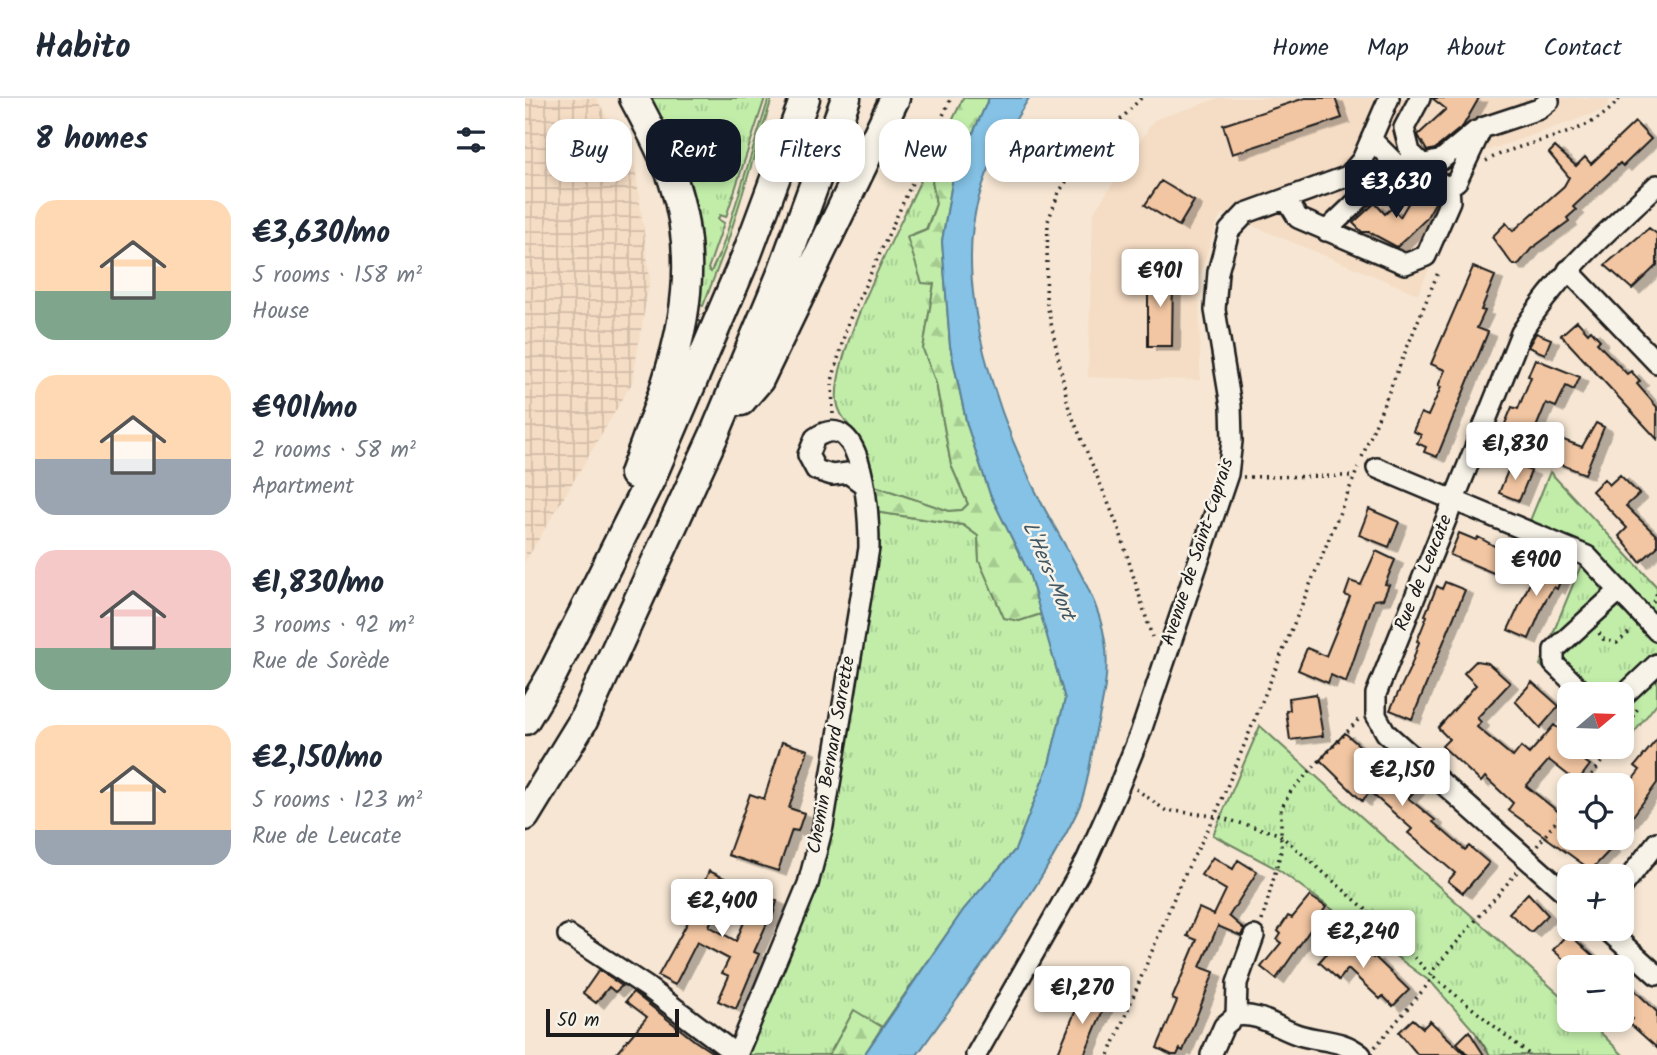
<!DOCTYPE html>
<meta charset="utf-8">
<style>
:root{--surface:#fff;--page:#f2f2f3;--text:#1f2937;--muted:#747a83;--line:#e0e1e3;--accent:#111827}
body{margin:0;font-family:Kalam,sans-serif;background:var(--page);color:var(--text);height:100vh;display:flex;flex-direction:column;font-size:26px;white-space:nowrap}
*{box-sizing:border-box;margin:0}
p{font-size:23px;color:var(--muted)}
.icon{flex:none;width:38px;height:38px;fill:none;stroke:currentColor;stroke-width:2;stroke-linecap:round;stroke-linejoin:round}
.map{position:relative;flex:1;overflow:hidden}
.details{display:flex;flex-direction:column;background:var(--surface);width:525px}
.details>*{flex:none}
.guide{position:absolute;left:21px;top:21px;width:665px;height:63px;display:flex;gap:14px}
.needle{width:46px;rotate:71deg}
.controls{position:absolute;left:1032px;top:584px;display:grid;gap:14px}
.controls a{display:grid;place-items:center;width:77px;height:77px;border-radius:14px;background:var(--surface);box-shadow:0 4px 10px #0003;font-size:35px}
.scale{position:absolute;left:21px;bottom:18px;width:133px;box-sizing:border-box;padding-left:7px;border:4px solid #1c1c1c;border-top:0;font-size:19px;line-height:24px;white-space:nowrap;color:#1c1c1c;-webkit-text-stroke:5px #f7f3e8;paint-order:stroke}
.price{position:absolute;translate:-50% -60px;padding:0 16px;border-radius:7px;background:#fff;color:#222;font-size:23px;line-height:46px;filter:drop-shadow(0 2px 4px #0008)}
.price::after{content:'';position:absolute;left:50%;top:42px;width:21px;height:16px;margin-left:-10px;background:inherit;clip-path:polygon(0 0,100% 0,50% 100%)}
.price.selected{background:var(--accent);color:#fff}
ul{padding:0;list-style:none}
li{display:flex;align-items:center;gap:21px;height:175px;padding:0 35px}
li span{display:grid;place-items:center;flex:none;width:196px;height:140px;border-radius:21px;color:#555}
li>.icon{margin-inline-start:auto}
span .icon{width:84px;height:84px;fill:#fffc;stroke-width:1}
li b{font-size:30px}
h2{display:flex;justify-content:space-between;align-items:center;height:84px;padding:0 35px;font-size:30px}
.tag{padding:0 24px;border-radius:21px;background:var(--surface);box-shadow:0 4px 10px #0003;font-size:24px;line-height:63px}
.tag.selected{background:var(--accent);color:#fff}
header{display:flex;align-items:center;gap:42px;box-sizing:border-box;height:98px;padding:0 35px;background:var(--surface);border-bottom:2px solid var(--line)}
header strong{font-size:33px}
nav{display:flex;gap:38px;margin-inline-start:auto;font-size:24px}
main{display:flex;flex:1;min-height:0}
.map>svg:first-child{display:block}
.built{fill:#f5dcc4}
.industrial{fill:url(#industrial-grid)}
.grass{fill:url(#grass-tufts);stroke:#6e8462;stroke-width:2}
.forest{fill:url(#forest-firs);stroke:#6e8462;stroke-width:2}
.water{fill:#85c2e5;stroke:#5b8095;stroke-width:2}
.building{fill:#f2c6a2;stroke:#1c1c1c;stroke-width:2;filter:url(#shadow)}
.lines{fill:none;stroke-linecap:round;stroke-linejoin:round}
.minor-casing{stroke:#1c1c1c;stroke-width:24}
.highway-casing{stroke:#1c1c1c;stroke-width:33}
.path{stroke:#1c1c1c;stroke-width:3.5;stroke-dasharray:2 5;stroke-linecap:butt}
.minor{stroke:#f7f3e8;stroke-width:19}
.highway{stroke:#f7f3e8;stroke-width:28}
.labels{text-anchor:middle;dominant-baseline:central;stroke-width:5;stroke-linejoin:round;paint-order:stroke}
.street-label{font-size:19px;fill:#1c1c1c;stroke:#f7f3e8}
.water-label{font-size:21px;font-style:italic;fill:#415662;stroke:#f7f3e8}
</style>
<header>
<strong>Habito</strong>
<nav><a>Home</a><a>Map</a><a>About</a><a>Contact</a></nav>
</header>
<main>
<section class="details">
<h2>8 homes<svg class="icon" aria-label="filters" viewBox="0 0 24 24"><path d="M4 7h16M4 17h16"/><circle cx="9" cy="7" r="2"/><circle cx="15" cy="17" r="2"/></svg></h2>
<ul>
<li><span style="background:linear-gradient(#ffd9b3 65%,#7fa58c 0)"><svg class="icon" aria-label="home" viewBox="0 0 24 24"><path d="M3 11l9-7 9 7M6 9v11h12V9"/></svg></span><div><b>€3,630/mo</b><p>5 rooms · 158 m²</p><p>House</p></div></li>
<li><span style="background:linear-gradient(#ffd9b3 60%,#9aa5b1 0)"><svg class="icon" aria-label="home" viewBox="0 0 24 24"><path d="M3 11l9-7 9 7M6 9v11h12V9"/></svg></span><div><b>€901/mo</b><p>2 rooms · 58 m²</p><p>Apartment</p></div></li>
<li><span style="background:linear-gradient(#f6c9c9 70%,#7fa58c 0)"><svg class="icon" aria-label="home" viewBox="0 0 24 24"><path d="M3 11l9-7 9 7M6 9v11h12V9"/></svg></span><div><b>€1,830/mo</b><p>3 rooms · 92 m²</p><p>Rue de Sorède</p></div></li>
<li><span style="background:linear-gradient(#ffd9b3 75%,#9aa5b1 0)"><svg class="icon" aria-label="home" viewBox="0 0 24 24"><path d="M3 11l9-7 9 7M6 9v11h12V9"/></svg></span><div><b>€2,150/mo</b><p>5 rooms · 123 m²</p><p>Rue de Leucate</p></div></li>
</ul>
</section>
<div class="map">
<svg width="1132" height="957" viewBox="0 0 1132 957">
<defs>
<pattern id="industrial-grid" width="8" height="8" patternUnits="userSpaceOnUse" patternTransform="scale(1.75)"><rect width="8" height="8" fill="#f5dcc4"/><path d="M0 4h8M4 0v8" fill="none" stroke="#d1bca8"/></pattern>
<pattern id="grass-tufts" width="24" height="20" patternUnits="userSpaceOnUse" patternTransform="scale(1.75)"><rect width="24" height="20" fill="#c1eda9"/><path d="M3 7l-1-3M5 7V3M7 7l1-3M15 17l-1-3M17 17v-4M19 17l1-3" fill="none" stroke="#a5cb91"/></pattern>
<pattern id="forest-firs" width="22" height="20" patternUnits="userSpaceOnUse" patternTransform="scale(1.75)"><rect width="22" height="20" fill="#c1eda9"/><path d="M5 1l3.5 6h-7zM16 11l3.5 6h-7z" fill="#a5cb91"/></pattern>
<filter id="shadow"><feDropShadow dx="8" dy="4.5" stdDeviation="0" flood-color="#0004"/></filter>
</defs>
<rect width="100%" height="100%" fill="#f6e6d3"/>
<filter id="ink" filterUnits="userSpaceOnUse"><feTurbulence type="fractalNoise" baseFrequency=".0143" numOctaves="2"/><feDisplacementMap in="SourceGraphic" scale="14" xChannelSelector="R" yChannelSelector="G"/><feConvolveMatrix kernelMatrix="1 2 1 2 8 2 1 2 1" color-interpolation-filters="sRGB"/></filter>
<g filter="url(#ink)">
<path class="built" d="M695 0H1085L1081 11 955 55 893 196 697 115 690 129 674 181 675 282 563 279 568 116 629 22Z"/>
<path class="industrial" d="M0 0H71L110 68 125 180 107 285 0 464Z"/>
<path class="grass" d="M122 0H240L201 119 195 117 193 121 199 125 183 171 186 174 197 150 244 0H247L202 146 178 208 175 207 172 145Z
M405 70 411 106 401 131 383 138 409 186 398 251 411 285 426 367 443 406 437 412 424 413 347 387C342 371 338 351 329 336 323 324 314 318 312 303 307 253 377 124 400 73Z
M1025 374 1132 489V605L1101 645 1097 641V597H1048L1015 567 1056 467 997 442Z
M350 414 438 427 453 438 454 463 494 523 516 516 540 601 524 666 490 752 439 811 357 929 329 913 304 957H218L298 765 317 675 347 480Z
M735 628 1045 906V922H1063L1098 957H965L950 934 907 885 754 772 688 737Z"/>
<path class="forest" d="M438 0H464L428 79 417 143 425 248 442 327 465 396 504 475 516 516 494 523 479 520 454 463 453 438 438 427 350 414 347 387 424 413 437 412 443 406 426 367 411 285 398 251 409 186 397 185 382 139 402 131 411 106 405 70Z
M329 912 357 929 339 957H304Z"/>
<path class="water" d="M464 0H504C484 32 464 62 454 99 427 190 474 322 516 404 537 445 574 497 580 543 585 572 578 604 571 632 566 657 563 691 552 714 510 801 447 879 392 957H339L439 811 490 752 524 666 540 601 504 475 465 396 442 327 425 248 417 143 428 79Z"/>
<path class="building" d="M780 0H810L817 20 707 56 698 27Z
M907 0H954L938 28 910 51 902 53 893 37 921 11Z
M1110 24 1126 41 1098 68 1095 65 1048 109 1051 112 1042 120 1044 123 1006 151 993 167H988L967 139 981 125 988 133 1039 88 1044 79 1024 55 1030 49 1051 68 1060 59 1066 66Z
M636 83 669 103 654 128 620 107Z
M891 92 911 103 901 121 872 149 844 134H837L828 125 850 105 860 116 867 110 875 119Z
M1124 130 1132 136V167L1107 191 1080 167Z
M948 169 970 178 956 212 960 213 952 230 963 234 912 359 899 354 901 349 892 345 896 337 888 333 896 315 903 318 916 289 913 288 920 272 906 266Z
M623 174 648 175 647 248H623Z
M1052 223 1063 235 1066 232 1075 242 1072 245 1102 276 1106 273 1115 283 1112 286 1132 309V341L1036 237Z
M1011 235 1026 241 1020 256 1003 249Z
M1010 261 1055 279 1049 292 1041 288 1031 309 1021 305 1001 354 978 346 984 331 979 328 987 309 993 311 1006 279 1003 278Z
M1071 325 1079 329 1060 376 1027 363 1036 341 1057 349Z
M986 365 1006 373 994 403 974 395Z
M1095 377 1114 396 1101 408 1132 438V449L1115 464 1094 438 1102 430 1067 393 1079 381 1084 387Z
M844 411 874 424 864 449 834 437Z
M934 435 951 442 953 439 980 454 971 476 925 457Z
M851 453 870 462 860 486 864 487 858 501 849 502 821 584 806 577 803 585 773 572 782 550 801 558 825 499 820 497 825 483 836 487Z
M1016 461 1040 472 1032 491 1029 489 1020 503 1004 541 983 532Z
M920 484 940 492 887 621 865 612 886 568 894 544 892 543 902 518 900 517 912 488 917 491Z
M951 563 963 565 985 585 952 620 956 624 952 629 988 659 996 649 1004 656 1029 627 1045 639V649H1055L1050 656 1065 667 1052 684 1024 662 1001 688 1045 723V740H1074L1087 750 1066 772 983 712 988 705 960 679 956 684 917 648 924 641 913 630 951 587 939 575Z
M1007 584 1034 608 1015 630 990 603Z
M791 596 798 638 765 642 761 613 765 612 764 600Z
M820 635 876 684 879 681 891 692 883 700 910 722 908 724 940 752 944 748 964 765 938 795 923 783 930 775 883 735 887 731 845 694 837 703 795 662Z
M1132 641V685L1097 733V695L1115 672 1110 668Z
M257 644 283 652 264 710 279 715 273 733 267 732 253 773 203 757 225 696 239 701Z
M688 759 708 771 713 762 732 774 704 818 719 831 716 838 693 828 675 869 689 874 658 953 655 951 652 957H647L632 950 652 903 647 901 672 842 662 838 674 810 689 817 701 792 676 777Z
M184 773 204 782 202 795 197 797 184 828 211 843 232 794 252 803 247 821 243 823 229 854 234 856 211 911 193 903 204 878 197 875 204 861 172 844 150 887 133 878 174 804 171 802Z
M1003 795 1023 817 1006 834 984 815Z
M785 798 801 809 751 881 736 869 756 845 752 842 756 836 753 833 763 818 767 820Z
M1043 835 1081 870H1048L1028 852Z
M819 836 848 860 849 858 884 892 868 908 858 898 855 901 823 871 814 882 794 864Z
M74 872 97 888 90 894 84 889 71 905 58 895Z
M1097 880 1132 914V950L1104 925 1108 921 1097 911Z
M108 894 170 943 191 957H90L122 919 101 903Z
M558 895 581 905 559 957H532Z
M888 921 898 930 905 923 941 957H893L874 934Z
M944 933 950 943 959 957H943L932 945Z"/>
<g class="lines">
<defs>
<path id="minor" d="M895 0 879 30 885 54 898 67 916 62 951 33
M846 41 871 66 924 89 932 83 957 30 1014 11 1024 3 1023 0
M762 102 773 120 880 166 901 158 925 103 924 89
M801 133 871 66
M1043 172 1132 265
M852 370 1062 458 1132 533
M1061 597 1029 566V552L1094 493
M1097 599 1132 566
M1097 789 1132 744
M1045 799 861 635 851 617V596L996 235C1034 175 1081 135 1132 87
M1081 831 1132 877
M43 837 122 889 212 957
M711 918C734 914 752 930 774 937 797 944 817 941 836 957
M212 957 283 786 298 728 344 450C344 421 340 305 290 340L283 357 291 372 307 377 323 375 338 386
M451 957 561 763 590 698 615 636 703 376 707 343 706 308 690 212 693 174 704 133 721 115 823 78 837 62 864 0
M686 957 699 928 711 918 712 885 729 838"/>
<path id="highway" d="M109 0C123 26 138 54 148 82 184 188 145 277 109 376
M216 303 234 282 370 0
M0 622 27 577 126 380 222 156 280 0
M0 718 58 623 190 335 255 180 321 0"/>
</defs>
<use href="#minor" class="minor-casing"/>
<use href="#highway" class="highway-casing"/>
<path class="path" d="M616 0 552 68 534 94 523 123 521 201 544 311 594 431 627 539
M961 63C1003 39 1065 41 1095 0
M308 316 307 283 322 227 426 0
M837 359 914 172
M718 379 829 378
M1128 504 1132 495
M1074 535 1078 541 1092 545 1107 532
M1097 637 1114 608
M1058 688 1088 649
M611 691 640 712 690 718 754 736 851 820 906 877 1005 957
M1012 748 1045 705
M737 823 756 753V710L766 693 835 620
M850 949 904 885 909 871 992 774
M584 957 656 783 690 718 833 370"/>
<use href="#minor" class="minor"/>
<use href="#highway" class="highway"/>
</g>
</g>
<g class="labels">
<g class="street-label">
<text transform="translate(673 454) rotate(-72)">Avenue de Saint-Caprais</text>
<text transform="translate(899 475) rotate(-68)">Rue de Leucate</text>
<text transform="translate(307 657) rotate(-80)">Chemin Bernard Sarrette</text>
</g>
<g class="water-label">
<text transform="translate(523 473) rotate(67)">L'Hers-Mort</text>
</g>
</g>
</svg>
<div class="controls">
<a><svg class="needle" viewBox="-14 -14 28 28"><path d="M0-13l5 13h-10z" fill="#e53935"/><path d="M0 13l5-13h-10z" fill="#747a83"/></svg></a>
<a><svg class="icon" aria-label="locate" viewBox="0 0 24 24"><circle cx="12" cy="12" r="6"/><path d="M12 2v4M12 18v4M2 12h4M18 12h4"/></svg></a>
<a>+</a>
<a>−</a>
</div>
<div class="scale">50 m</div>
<b class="price selected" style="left:871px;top:122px">€3,630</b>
<b class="price" style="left:635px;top:211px">€901</b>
<b class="price" style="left:990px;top:384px">€1,830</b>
<b class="price" style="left:1011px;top:500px">€900</b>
<b class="price" style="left:877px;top:710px">€2,150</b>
<b class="price" style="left:197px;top:841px">€2,400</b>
<b class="price" style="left:838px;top:872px">€2,240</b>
<b class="price" style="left:557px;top:928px">€1,270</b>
<div class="guide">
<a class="tag">Buy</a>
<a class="tag selected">Rent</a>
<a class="tag">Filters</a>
<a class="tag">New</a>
<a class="tag">Apartment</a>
</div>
</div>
</main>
